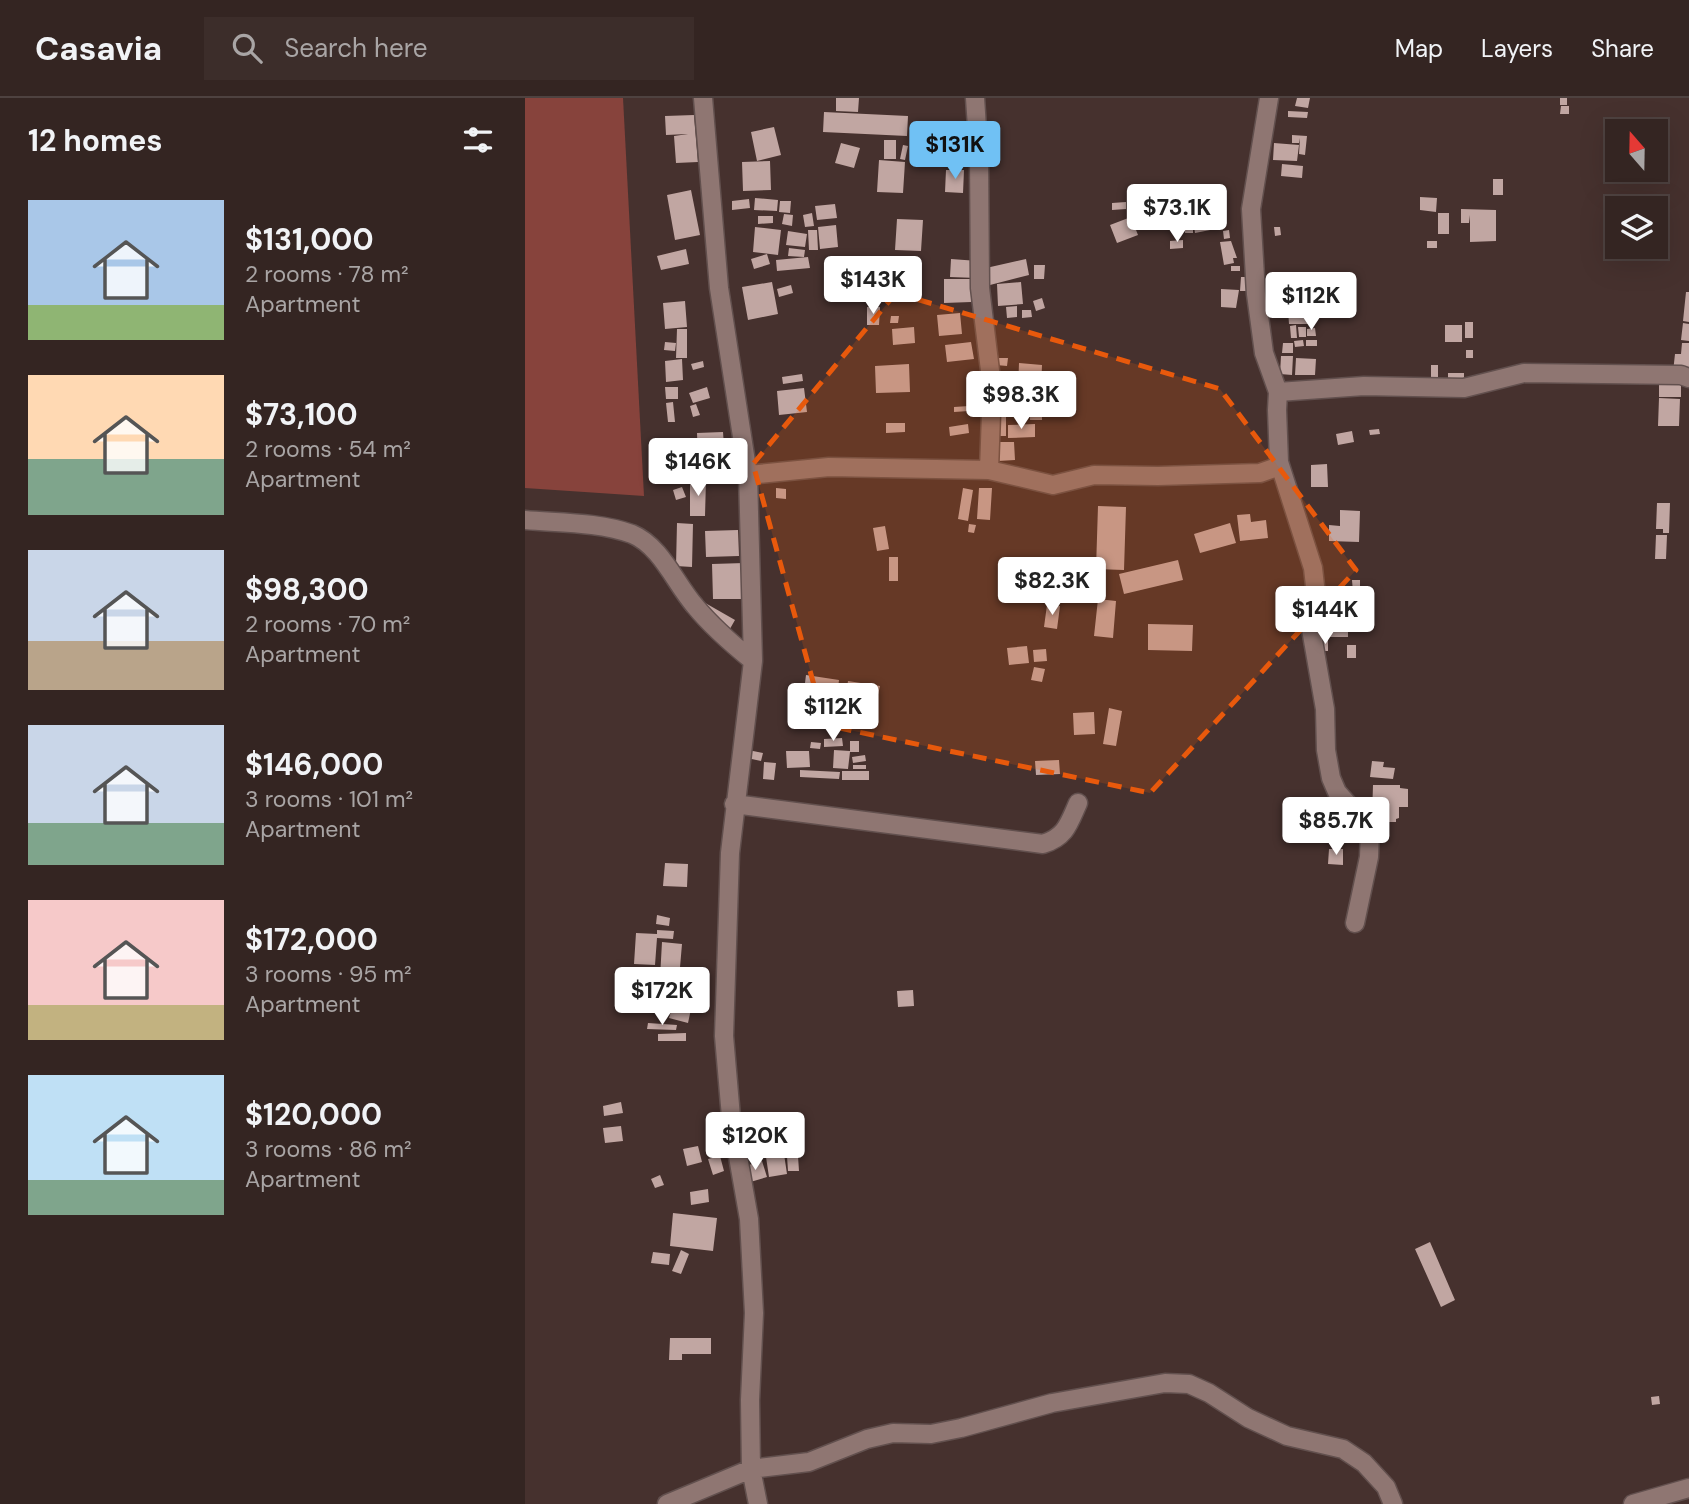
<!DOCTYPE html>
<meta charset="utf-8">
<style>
:root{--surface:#342522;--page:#3c2d2a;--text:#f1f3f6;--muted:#a9a5a5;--line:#4e4240;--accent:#70c1f4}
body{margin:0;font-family:"DM Sans",sans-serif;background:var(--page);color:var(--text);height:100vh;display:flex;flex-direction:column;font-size:26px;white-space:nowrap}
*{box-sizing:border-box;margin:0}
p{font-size:23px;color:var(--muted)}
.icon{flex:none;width:38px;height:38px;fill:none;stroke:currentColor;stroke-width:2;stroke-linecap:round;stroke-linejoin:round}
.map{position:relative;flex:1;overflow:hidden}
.panel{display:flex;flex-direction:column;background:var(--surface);width:525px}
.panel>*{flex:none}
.needle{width:46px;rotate:340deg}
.fabs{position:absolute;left:1080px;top:21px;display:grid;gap:14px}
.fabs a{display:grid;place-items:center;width:63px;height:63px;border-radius:0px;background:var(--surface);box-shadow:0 7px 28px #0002,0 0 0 2px var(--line);font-size:35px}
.price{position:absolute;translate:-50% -60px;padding:0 16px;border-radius:7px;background:#fff;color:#222;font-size:23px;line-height:46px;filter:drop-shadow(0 2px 4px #0008)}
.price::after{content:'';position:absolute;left:50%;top:42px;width:21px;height:16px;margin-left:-10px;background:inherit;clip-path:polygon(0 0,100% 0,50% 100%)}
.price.current{background:var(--accent);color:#111}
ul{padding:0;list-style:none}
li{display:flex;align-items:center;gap:21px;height:175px;padding:0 28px}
li span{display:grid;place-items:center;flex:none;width:196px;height:140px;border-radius:0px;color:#555}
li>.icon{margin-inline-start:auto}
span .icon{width:84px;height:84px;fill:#fffc;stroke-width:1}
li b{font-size:30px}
h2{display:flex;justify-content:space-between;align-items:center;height:84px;padding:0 28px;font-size:30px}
header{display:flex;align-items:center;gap:42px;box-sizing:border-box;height:98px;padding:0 35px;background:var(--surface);border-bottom:2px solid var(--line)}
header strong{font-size:33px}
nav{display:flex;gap:38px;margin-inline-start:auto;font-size:24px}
.search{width:490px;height:63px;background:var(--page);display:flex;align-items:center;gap:18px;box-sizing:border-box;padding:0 24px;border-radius:0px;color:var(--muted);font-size:26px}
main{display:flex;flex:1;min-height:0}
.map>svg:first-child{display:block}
.green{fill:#87433c}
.building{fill:#c1a6a2}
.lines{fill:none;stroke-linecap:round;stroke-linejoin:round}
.minor-casing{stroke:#62504e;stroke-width:21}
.minor{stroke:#8f7672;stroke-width:18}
.marked{fill:#e8590c;fill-opacity:0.2;stroke:#e8590c;stroke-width:5;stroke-dasharray:14 9;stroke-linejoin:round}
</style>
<header>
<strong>Casavia</strong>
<div class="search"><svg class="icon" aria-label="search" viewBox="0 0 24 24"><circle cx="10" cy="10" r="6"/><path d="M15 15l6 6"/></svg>Search here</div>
<nav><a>Map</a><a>Layers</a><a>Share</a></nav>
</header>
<main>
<section class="panel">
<h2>12 homes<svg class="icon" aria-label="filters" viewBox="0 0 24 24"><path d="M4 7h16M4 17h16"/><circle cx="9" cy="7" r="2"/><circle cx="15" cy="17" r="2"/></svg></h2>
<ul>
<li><span style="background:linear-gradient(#a9c7e8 75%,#8fb573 0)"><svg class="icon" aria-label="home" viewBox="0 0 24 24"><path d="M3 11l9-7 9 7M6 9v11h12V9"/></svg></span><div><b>$131,000</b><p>2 rooms · 78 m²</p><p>Apartment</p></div></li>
<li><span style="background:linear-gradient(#ffd9b3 60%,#7fa58c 0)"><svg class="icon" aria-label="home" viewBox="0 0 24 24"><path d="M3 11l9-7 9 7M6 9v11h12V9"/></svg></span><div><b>$73,100</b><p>2 rooms · 54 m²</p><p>Apartment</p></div></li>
<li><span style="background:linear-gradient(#c9d6e8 65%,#b9a48a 0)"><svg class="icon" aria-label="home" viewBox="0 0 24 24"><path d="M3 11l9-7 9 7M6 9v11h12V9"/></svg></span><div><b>$98,300</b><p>2 rooms · 70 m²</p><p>Apartment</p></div></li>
<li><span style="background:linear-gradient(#c9d6e8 70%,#7fa58c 0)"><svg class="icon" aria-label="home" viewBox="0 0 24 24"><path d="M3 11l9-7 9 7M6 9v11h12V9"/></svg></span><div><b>$146,000</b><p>3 rooms · 101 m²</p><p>Apartment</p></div></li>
<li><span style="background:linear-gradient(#f6c9c9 75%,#c2b280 0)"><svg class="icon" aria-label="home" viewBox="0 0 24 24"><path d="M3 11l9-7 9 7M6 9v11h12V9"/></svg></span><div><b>$172,000</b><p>3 rooms · 95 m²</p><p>Apartment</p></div></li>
<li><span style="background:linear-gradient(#bfe0f5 75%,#7fa58c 0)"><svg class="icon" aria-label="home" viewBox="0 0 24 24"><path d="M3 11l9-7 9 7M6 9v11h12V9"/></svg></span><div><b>$120,000</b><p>3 rooms · 86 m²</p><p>Apartment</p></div></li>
</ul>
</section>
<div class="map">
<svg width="1164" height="1406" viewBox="0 0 1164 1406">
<rect width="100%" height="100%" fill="#46312e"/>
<path class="green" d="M0 0H98L119 398 0 390Z"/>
<path class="building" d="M311 0H334L333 14 311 13Z
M772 0H785L783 10 770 8Z
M1035 0H1042V7H1035Z
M1036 8H1044V16H1035Z
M763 13 783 14 782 20 763 19Z
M299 14 383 18 382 38 298 34Z
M169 17 173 64 151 65 149 38 163 36 141 37 140 18Z
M249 29 256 57 232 63 226 34Z
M410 37 411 44 390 46V39Z
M767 37 782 38 780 57 774 56 775 40 774 45H767Z
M359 42H371V61H359Z
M316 45 335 50 329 70 310 65Z
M749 45 774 47 772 63 748 62Z
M378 47 383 48 380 62 375 61Z
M409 47 410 58 403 59 402 48Z
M442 47V62L415 64 414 49Z
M354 62 380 64 378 95 352 94Z
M245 63 246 92 218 93 217 64Z
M757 66 778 68 777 80 756 78Z
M421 72H439L438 95 420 94Z
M968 81H978V97H968Z
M166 92 175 137 150 142 142 97Z
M652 92H662V100H653Z
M680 92 681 113 665 114V101L669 100H665L664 93Z
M681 98H687V110H682Z
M895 99 912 100 911 114 895 112Z
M230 100 253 102 252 113 229 112Z
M224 101 225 110 207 112V103Z
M663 101 664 116H656V102Z
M255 103H266L265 115 254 114Z
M601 104V111L587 112V105Z
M310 106 312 120 292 122 290 108Z
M936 111 971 112V143L945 144V117L944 125H936Z
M287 115 289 128 280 129 278 117Z
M913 115H924V136H913Z
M259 116 268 117 267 128 257 126Z
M664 117 665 126 657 127 656 118Z
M233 118H248V125L233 126Z
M682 118V125H668V119Z
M606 119 613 137 592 145 585 127Z
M372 121 398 122 396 153 370 152Z
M693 122 695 129 687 131 685 125Z
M684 125 685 132 670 135 669 128Z
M311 127 313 149 295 151 293 129Z
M230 129 256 132 253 157 228 154Z
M660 129H668V135H660Z
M749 129H755L756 137 750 138Z
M283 132H292L293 152H284Z
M704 132 705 140 699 141 698 133Z
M263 133 282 136 280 149 261 147Z
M658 142V150L645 151V143Z
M706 143 712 160H708L709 165 699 167 695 144Z
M902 143H912V150H902Z
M264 150 280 152 279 159 263 158Z
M161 151 164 166 136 172 132 158Z
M242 156 245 166 229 171 226 161Z
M283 159 285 170 252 173 251 162Z
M426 161 453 163 452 180 425 179Z
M501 161 504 177 465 187 461 170Z
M509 167H520L519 181H509Z
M706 168H715V173H706Z
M363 175 371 176 370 192H362Z
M716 179H722L721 193H715Z
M419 181H446V204L419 205Z
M247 184 253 216 223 222 217 189Z
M496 184 498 206 473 208 472 186Z
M750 185 751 199 742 200 741 186Z
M266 187 268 195 254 199 252 191Z
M753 187H762L763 194 754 195Z
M696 191 714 192 711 210 696 209Z
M1161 194H1164V224L1158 223Z
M517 200 520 210 511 213 508 203Z
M160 203 162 229 140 231 138 205Z
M492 208V219L482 220 481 209Z
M342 209H355L354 227H342Z
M789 210 790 226H764L763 212Z
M497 212H506L507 219 497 220Z
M435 215 437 236 414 238 412 217Z
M366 218H374L373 225H365Z
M940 224H948V240H940Z
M1158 225 1164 226V243L1156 242Z
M771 227 772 240H766L765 228Z
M920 227H937V244H920Z
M389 229 390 245 368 247 367 231Z
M773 229H781V239H774Z
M790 230 791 238H782V231Z
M152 231H162V260H151Z
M778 242 779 248 770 249 769 243Z
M781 242H792V248H781Z
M140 244 151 245 150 253 139 252Z
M446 244 449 261 422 264 420 247Z
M758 245H768V255H757Z
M1157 245H1164V275L1148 274 1150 256H1156Z
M941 252H948V260H941Z
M756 258H768L767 277 755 276Z
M472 260H483L482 268 471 267Z
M771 260 791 261 790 277H770Z
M157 261 158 282 141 284 140 263Z
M178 263 179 269 168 272 166 266Z
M494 265 517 267 516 292 493 291Z
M384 266 385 294 351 295 350 268Z
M906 267H913V281H906Z
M923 275H939V284H923Z
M277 276 278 283 258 286 257 279Z
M528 278V288H523V279Z
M1134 278 1156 279V299H1134Z
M140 289H153V301H141Z
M182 289 185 300 168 305 164 295Z
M279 290 282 314 254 317 252 293Z
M505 300H517V322H505Z
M1134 300 1155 301 1154 328H1133Z
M148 304 150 324H143L141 305Z
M529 305H539L540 314H529Z
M171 306 175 317 168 319 165 308Z
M473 307H481V338H473Z
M444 308V313L429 314V309Z
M500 308V317L483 318 482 309Z
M361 325H380V334L361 335Z
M443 326 444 335 425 338 424 329Z
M510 326V339L483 340V327Z
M854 331 855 336 845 337 844 332Z
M827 333 829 344 813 347 811 336Z
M198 334 200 361 173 362 172 335Z
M472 344H489L490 362 473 363Z
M156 353H168V367H156Z
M802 366 803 389H786V367Z
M165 382H181L180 418H165Z
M157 389 161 399 151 402 148 392Z
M251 390 261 391V401L251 400Z
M438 390 448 392 443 423 433 421Z
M454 390H467L465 422 452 421Z
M1132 405H1145L1144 435H1138V431H1131Z
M573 408 601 409 599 472 571 471Z
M815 412 835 413 834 444 804 443V427L815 428Z
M725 416 726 424 741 422 743 440 715 443 712 417Z
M152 425 168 426 167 469 151 468Z
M705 425 711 445 675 455 669 436Z
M444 426 451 427 449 435 443 434Z
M360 428 364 451 352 453 348 430Z
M213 432 214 458 181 459 180 433Z
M1131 437H1142L1141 461H1130Z
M364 459H373V483H364Z
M653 462 658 482 599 496 594 476Z
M219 465V501H188L187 466Z
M827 482H835V493L828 494Z
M168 498 210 522 202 536 160 512Z
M573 501 591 503 588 540 569 538Z
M522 507 535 508 532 531 519 529Z
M800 516H823V539H800Z
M623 526 668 527 667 553 623 552Z
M796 542H803V553H796Z
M822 547H831V560H822Z
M502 548 504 565 484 567 482 550Z
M521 551 522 563 509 564 508 552Z
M509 569 520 571 517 584 506 582Z
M281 577 314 582 311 606 278 601Z
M323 583 355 588 352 601 321 596Z
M319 601 325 602 323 611 317 610Z
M335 602 345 605 342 614 332 610Z
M584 610 597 613 591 648 578 646Z
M569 614 570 636 549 637 548 615Z
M317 640 318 648 299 649V641Z
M325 643H334V654H325L323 671 308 670 309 652 325 653Z
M286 644 296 645 295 651 285 650Z
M223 652 238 655 236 663 222 660Z
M261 653H284L285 669 262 670Z
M340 657 341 663 328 665 327 659Z
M534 662 535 676 511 677 510 663Z
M847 663 859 664 858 669 870 670 868 681 845 679Z
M239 664 251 665 249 682 238 681Z
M328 667H341V671H328Z
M275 672 315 674 314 681 275 679Z
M317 673H344V682H317Z
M848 687H875V690L883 691V709H874V720L871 721V724H854V719H847Z
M804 751H818V767L803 766Z
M140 765 163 766 162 789 138 788Z
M132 817 145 820 144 828 131 826Z
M132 832 149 833 148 841 132 840 130 867 109 866 111 835 132 836Z
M137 844 157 846 154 881 135 880Z
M388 892 389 908 373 909 372 893Z
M124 894 137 897 133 915 120 912Z
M148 907 166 911 163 925 144 920Z
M123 925 152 927 151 932 122 931Z
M161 935V943H133V936Z
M96 1004 98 1015 79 1018 78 1008Z
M96 1028 98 1043 80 1045 78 1030Z
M271 1038 275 1051 259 1056 262 1076 244 1079 241 1059 258 1056 255 1045V1053H248L247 1045H255L254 1042Z
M173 1048 177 1064 162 1068 158 1051Z
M195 1058 199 1073 188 1077 183 1061Z
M262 1058H273L274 1073H263Z
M237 1063 242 1079 222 1085 217 1069Z
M135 1077 139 1087 130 1090 126 1081Z
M183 1091 184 1104 166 1107 165 1094Z
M148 1115 192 1120 188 1153 145 1148Z
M905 1144 930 1202 916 1209 890 1151Z
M156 1152 164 1156 156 1176 147 1173Z
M128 1154 145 1156 144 1167 126 1165Z
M145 1240H186V1256H157V1262H144Z
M1134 1298 1135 1306 1127 1307 1126 1299Z"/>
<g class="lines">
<defs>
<path id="minor" d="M178 0 194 190 223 377 228 563 205 755 199 938 206 1019 224 1121 229 1215 225 1302 226 1371 233 1406
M450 0 454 59 455 190 467 289 464 372
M753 294 839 288 939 290 999 275 1156 277 1164 280
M754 364 788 470 791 497 786 531 800 611 801 652 806 680 812 694 845 731 844 759 830 825
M223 377 304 369 464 372 528 387 569 377 633 378 735 375 752 369 754 364 752 312 753 294 739 255 731 196 726 111 744 0
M0 422C34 425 74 424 107 436 136 448 150 485 170 508 187 529 207 546 228 563
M209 706 518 746C541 739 544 725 553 705
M142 1406 226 1371 284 1364 342 1341 368 1335 406 1336 436 1330 527 1305 640 1285 664 1286 684 1295 723 1320 762 1338 818 1351 839 1365 861 1389 868 1406
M1108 1406 1164 1390"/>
</defs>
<use href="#minor" class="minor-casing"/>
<use href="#minor" class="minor"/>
</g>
<path class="marked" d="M371 195 695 291 831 472 625 695 300 627 228 366Z"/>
</svg>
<div class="fabs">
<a><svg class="needle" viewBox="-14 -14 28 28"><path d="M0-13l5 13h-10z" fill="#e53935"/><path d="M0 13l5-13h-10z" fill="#a9a5a5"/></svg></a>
<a><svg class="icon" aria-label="layers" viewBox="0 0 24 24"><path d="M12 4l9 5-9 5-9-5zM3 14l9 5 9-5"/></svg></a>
</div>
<b class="price current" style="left:430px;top:83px">$131K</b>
<b class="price" style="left:652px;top:146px">$73.1K</b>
<b class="price" style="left:348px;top:218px">$143K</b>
<b class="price" style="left:786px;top:234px">$112K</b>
<b class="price" style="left:496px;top:333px">$98.3K</b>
<b class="price" style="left:173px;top:400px">$146K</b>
<b class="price" style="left:527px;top:519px">$82.3K</b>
<b class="price" style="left:800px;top:548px">$144K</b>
<b class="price" style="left:308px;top:645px">$112K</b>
<b class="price" style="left:811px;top:759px">$85.7K</b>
<b class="price" style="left:137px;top:929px">$172K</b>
<b class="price" style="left:230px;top:1074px">$120K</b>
</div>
</main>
